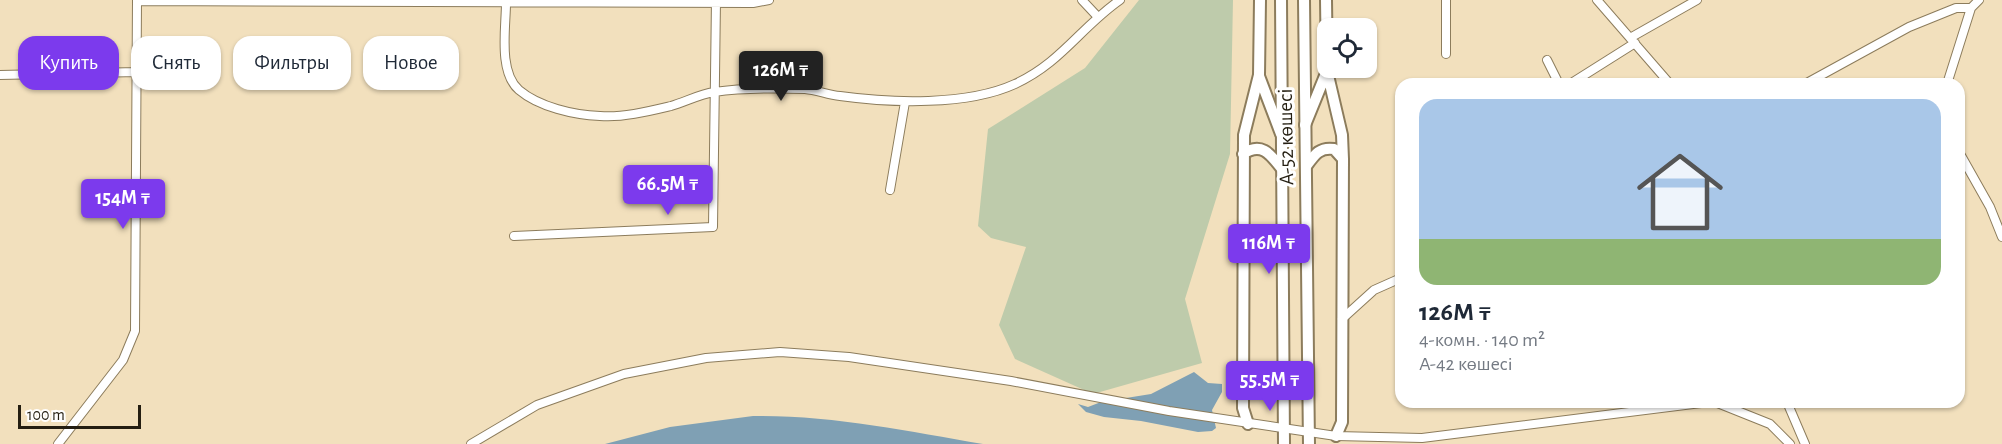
<!DOCTYPE html>
<html lang="ru">
<meta charset="utf-8">
<style>
:root{--surface:#fff;--page:#f2f2f3;--text:#1f2937;--muted:#747a83;--line:#e0e1e3;--accent:#7c3aed}
body{margin:0;font-family:"Alegreya Sans",sans-serif;background:var(--page);color:var(--text);height:100vh;display:flex;flex-direction:column;font-size:22px;white-space:nowrap}
*{box-sizing:border-box;margin:0}
p{font-size:20px;color:var(--muted)}
.icon{flex:none;width:33px;height:33px;fill:none;stroke:currentColor;stroke-width:2;stroke-linecap:round;stroke-linejoin:round}
.map{position:relative;flex:1;overflow:hidden}
.drawer{position:absolute;left:1395px;top:78px;width:570px;height:330px;display:flex;flex-direction:column;background:var(--surface);border-radius:18px;box-shadow:0 2px 4px #0004}
.drawer>*{flex:none}
.top-card{position:absolute;left:18px;top:36px;width:570px;height:54px;display:flex;gap:12px}
.buttons{position:absolute;left:1317px;top:18px;display:grid;gap:12px}
.buttons a{display:grid;place-items:center;width:60px;height:60px;border-radius:12px;background:var(--surface);box-shadow:0 2px 4px #0004;font-size:30px}
.scale{position:absolute;left:18px;bottom:15px;width:123px;box-sizing:border-box;padding-left:6px;border:3px solid #241e11;border-top:0;font-size:16px;line-height:21px;white-space:nowrap;color:#241e11;-webkit-text-stroke:4px #fff;paint-order:stroke}
.price{position:absolute;translate:-50% -51px;padding:0 14px;border-radius:6px;background:var(--accent);color:#fff;font-size:20px;line-height:39px;filter:drop-shadow(0 2px 3px #0008)}
.price::after{content:'';position:absolute;left:50%;top:36px;width:18px;height:14px;margin-left:-9px;background:inherit;clip-path:polygon(0 0,100% 0,50% 100%)}
.price.on{background:#222;color:#fff}
ul{padding:0;list-style:none}
li{display:grid;align-content:center;gap:12px;height:318px;padding:0 24px}
li+li{border-top:2px solid var(--line)}
li span{display:grid;place-items:center;height:186px;border-radius:18px;color:#555}
li>.icon{margin-inline-start:auto}
span .icon{width:108px;height:108px;fill:#fffc;stroke-width:1}
li b{font-size:26px}
.tag{padding:0 21px;border-radius:18px;background:var(--surface);box-shadow:0 2px 4px #0004;font-size:21px;line-height:54px}
.tag.on{background:var(--accent);color:#fff}
.map>svg:first-child{display:block}
.green{fill:#becbab}
.water{fill:#7fa0b4}
.lines{fill:none;stroke-linecap:round;stroke-linejoin:round}
.minor-casing{stroke:#8c7c5c;stroke-width:10}
.tertiary-casing{stroke:#8c7c5c;stroke-width:14}
.secondary-casing{stroke:#8c7c5c;stroke-width:14}
.minor{stroke:#fff;stroke-width:8}
.tertiary{stroke:#fff;stroke-width:10}
.secondary{stroke:#fff;stroke-width:10}
.labels{text-anchor:middle;dominant-baseline:central;stroke-width:6;stroke-linejoin:round;paint-order:stroke}
.street-label{font-size:21px;fill:#241e11;stroke:#fff}
</style>
<div class="map">
<svg width="2002" height="444" viewBox="0 0 2002 444">
<rect width="100%" height="100%" fill="#f2e0bd"/>
<path class="green" d="M1139 0H1233L1230 154 1185 299 1202 363 1093 394 1015 359 999 325 1026 247 991 238 978 226 988 129 1085 68Z"/>
<path class="water" d="M1194 372 1208 383 1222 384V392L1212 410 1216 428 1212 431 1198 432 1141 421 1104 417 1086 412 1078 404 1088 407 1101 402 1151 394Z
M753 416C831 415 907 431 983 444H605L670 427Z"/>
<g class="lines">
<defs>
<path id="minor" d="M1082 0 1097 16
M1446 0V54
M1597 0 1670 84
M137 1 753 3 769 0
M506 3C506 27 498 72 519 90 539 107 574 115 600 116 622 118 650 111 671 106 685 102 700 94 714 92 743 88 776 88 805 89 817 90 828 95 840 96 891 103 967 106 1015 84 1061 63 1081 27 1120 0
M1630 38 1697 0
M1547 60 1559 84
M0 75 137 72
M1570 84 1635 43
M1805 84 1909 27 1956 8H1971L1979 0
M1947 84 1971 8
M1959 152 1990 207 2002 237
M890 190 905 102
M514 236 713 227 716 0
M1342 319 1374 290 1401 278
M1715 402 1770 424 1790 444
M1787 402 1805 444
M58 444 123 360 135 331 137 0
M471 444 537 405 624 374 706 358 780 352 849 357 1011 381 1169 411 1336 436 1422 438 1709 402"/>
<path id="tertiary" d="M1326 0 1327 71 1342 135 1343 159 1342 422 1336 436
M1259 76 1281 134
M1305 125 1327 71
M1243 154C1262 141 1271 155 1282 169
M1307 165C1315 154 1320 147 1334 149L1343 159
M1248 424 1243 408 1244 135 1259 75 1260 0"/>
<path id="secondary" d="M1281 0 1284 444
M1304 0 1309 444"/>
</defs>
<use href="#minor" class="minor-casing"/>
<use href="#tertiary" class="tertiary-casing"/>
<use href="#secondary" class="secondary-casing"/>
<use href="#minor" class="minor"/>
<use href="#tertiary" class="tertiary"/>
<use href="#secondary" class="secondary"/>
</g>
<g class="labels">
<g class="street-label">
<text transform="translate(1286 137) rotate(-91)">А-52 көшесі</text>
</g>
</g>
</svg>
<div class="buttons">
<a><svg class="icon" aria-label="locate" viewBox="0 0 24 24"><circle cx="12" cy="12" r="6"/><path d="M12 2v4M12 18v4M2 12h4M18 12h4"/></svg></a>
</div>
<div class="scale">100 m</div>
<b class="price on" style="left:781px;top:102px">126M ₸</b>
<b class="price" style="left:668px;top:216px">66.5M ₸</b>
<b class="price" style="left:123px;top:230px">154M ₸</b>
<b class="price" style="left:1269px;top:275px">116M ₸</b>
<b class="price" style="left:1270px;top:412px">55.5M ₸</b>
<div class="top-card">
<a class="tag on">Купить</a>
<a class="tag">Снять</a>
<a class="tag">Фильтры</a>
<a class="tag">Новое</a>
</div>
<section class="drawer">
<ul>
<li><span style="background:linear-gradient(#a9c7e8 75%,#8fb573 0)"><svg class="icon" aria-label="home" viewBox="0 0 24 24"><path d="M3 11l9-7 9 7M6 9v11h12V9"/></svg></span><div><b>126M ₸</b><p>4-комн. · 140 m²</p><p>А-42 көшесі</p></div></li>
</ul>
</section>
</div>
